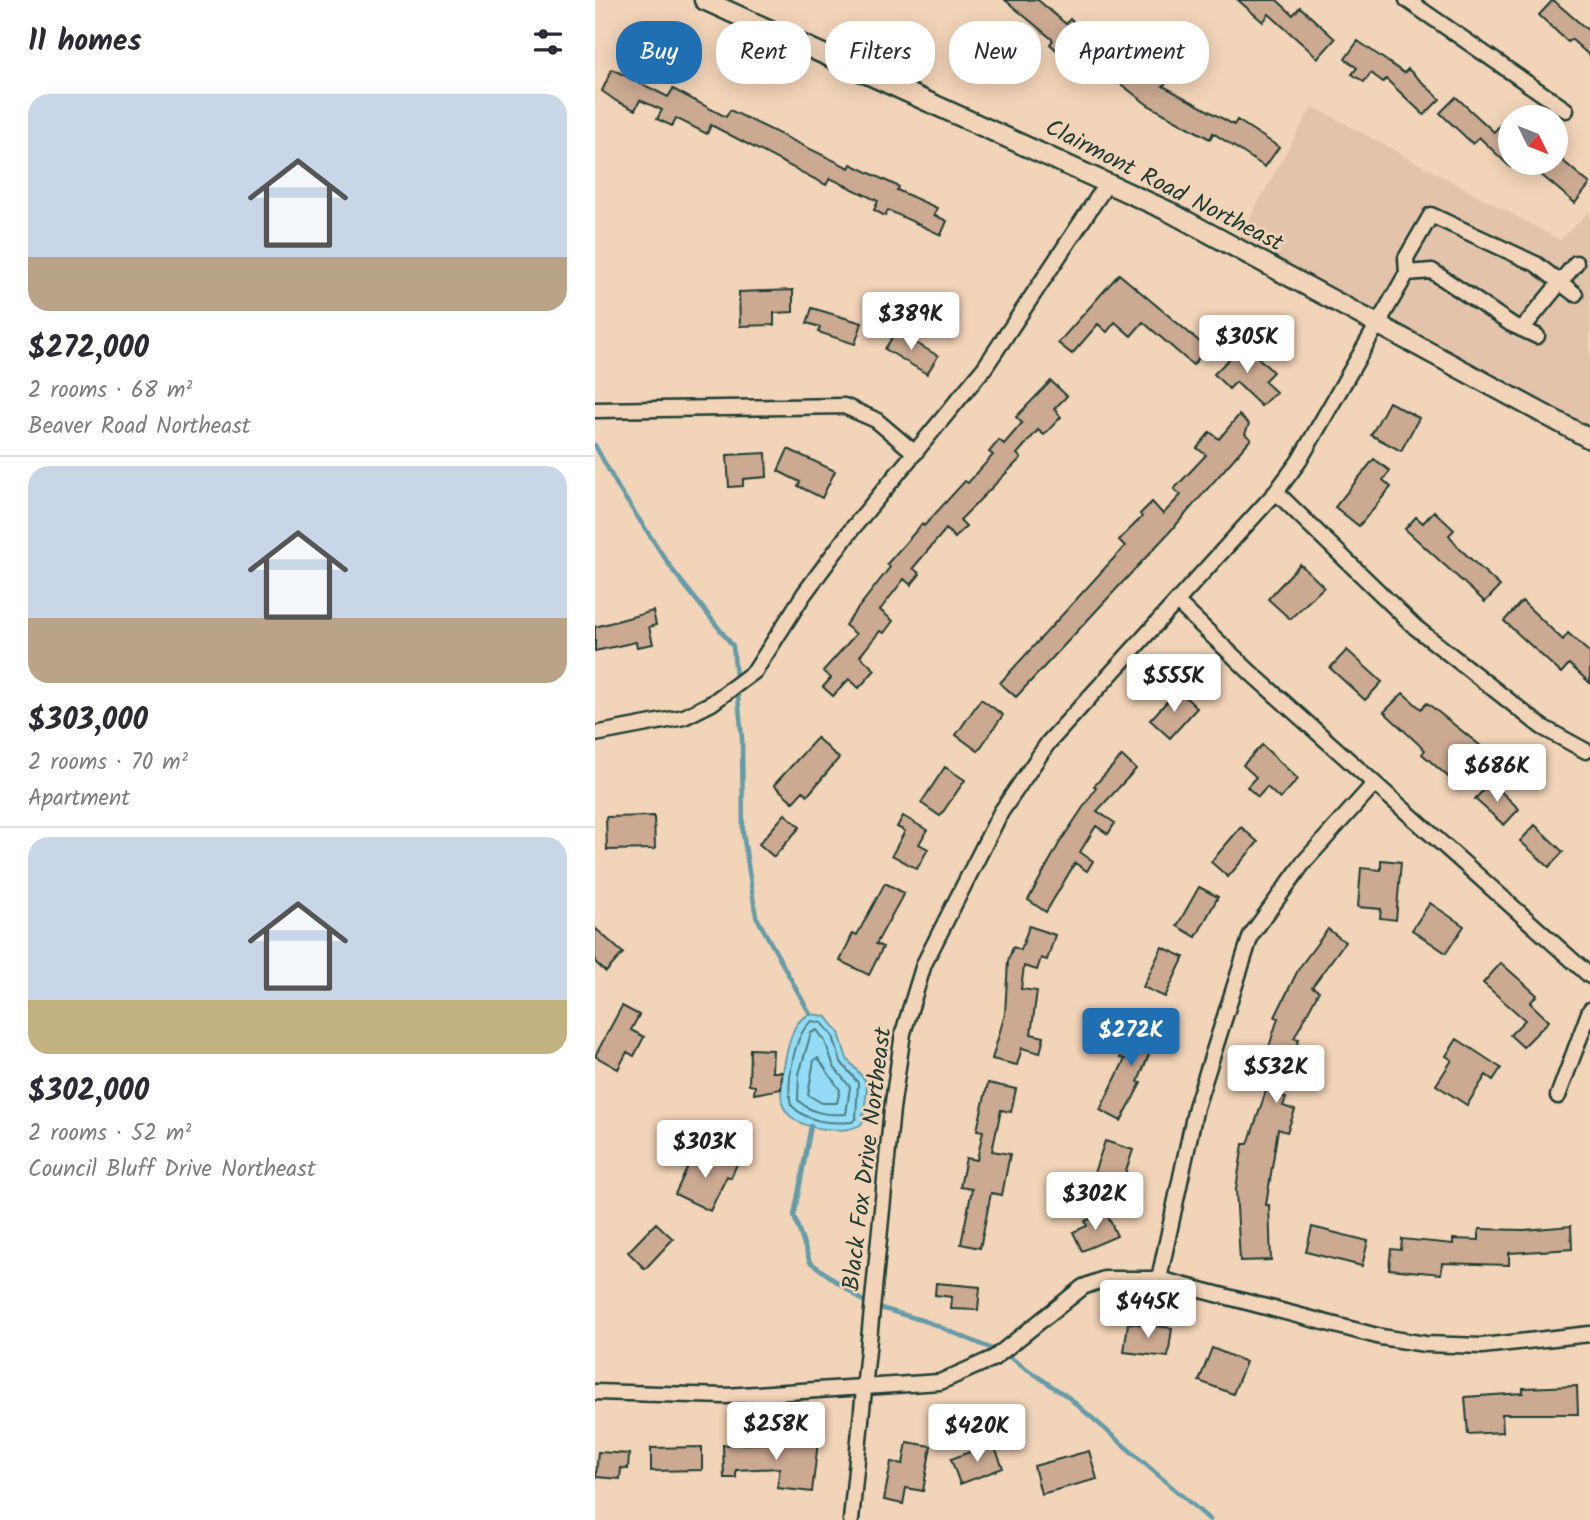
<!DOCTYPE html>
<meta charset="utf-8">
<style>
:root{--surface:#fff;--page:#f2f2f3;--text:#2b2b33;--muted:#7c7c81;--line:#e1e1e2;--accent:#1f6fb2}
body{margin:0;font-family:Kalam,sans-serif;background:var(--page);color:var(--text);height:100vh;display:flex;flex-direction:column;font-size:26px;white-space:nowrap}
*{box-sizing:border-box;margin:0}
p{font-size:23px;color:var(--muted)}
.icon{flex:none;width:38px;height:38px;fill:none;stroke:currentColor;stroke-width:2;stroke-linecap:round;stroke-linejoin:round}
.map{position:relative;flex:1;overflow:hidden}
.details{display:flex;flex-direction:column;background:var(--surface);width:595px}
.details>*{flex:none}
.guide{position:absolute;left:21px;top:21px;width:665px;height:63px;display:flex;gap:14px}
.needle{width:46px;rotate:133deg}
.controls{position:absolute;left:903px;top:105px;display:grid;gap:14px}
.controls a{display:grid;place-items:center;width:70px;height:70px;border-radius:50%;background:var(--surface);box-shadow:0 4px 18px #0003;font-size:35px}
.price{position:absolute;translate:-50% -60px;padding:0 16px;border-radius:7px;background:#fff;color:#222;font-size:23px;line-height:46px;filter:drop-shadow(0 2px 4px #0008)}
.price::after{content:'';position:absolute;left:50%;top:42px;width:21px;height:16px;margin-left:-10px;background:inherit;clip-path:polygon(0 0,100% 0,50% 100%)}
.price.on{background:var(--accent);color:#fff}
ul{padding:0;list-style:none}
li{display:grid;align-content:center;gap:14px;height:371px;padding:0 28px}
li+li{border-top:2px solid var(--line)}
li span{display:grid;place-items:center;height:217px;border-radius:21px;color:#555}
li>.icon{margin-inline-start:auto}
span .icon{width:126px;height:126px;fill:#fffc;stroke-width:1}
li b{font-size:30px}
h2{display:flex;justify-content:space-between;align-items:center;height:84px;padding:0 28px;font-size:30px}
.chip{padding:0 24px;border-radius:28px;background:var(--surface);box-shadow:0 4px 18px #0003;font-size:24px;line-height:63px}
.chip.on{background:var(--accent);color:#fff}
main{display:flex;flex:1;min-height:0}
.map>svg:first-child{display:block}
.built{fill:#e3c4ab}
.water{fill:#94dcf6;stroke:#659ca8;stroke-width:2}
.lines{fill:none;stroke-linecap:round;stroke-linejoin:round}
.shore{stroke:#4e7d82;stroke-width:2}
.stream{stroke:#659ca8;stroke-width:4.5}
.building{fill:#ccaa92;stroke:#1f3d34;stroke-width:2}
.minor-casing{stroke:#1f3d34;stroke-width:19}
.major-casing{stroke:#1f3d34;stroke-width:23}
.minor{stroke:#f2d4b8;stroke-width:14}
.major{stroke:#f2d4b8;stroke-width:18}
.labels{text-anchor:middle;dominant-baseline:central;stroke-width:5;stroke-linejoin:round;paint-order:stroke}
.street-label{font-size:24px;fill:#1f3d34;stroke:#f2d4b8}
</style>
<main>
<section class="details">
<h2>11 homes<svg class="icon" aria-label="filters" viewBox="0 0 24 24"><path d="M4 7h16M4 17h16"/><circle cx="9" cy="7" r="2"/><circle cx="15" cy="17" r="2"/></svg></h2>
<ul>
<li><span style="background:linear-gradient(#c9d6e8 75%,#b9a48a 0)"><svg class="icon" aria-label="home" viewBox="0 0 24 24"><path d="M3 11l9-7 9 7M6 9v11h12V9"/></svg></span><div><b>$272,000</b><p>2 rooms · 68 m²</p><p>Beaver Road Northeast</p></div></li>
<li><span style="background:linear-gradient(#c9d6e8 70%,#b9a48a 0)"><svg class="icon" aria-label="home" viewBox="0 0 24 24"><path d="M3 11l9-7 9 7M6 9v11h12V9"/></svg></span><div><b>$303,000</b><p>2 rooms · 70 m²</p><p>Apartment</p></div></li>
<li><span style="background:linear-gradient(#c9d6e8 75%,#c2b280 0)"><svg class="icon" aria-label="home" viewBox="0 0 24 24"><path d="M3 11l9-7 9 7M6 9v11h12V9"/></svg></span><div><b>$302,000</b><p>2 rooms · 52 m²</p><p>Council Bluff Drive Northeast</p></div></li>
</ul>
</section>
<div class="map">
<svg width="995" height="1520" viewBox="0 0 995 1520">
<rect width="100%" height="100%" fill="#f2d4b8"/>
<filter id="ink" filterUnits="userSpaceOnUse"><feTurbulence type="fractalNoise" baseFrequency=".0143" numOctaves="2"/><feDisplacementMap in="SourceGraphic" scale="14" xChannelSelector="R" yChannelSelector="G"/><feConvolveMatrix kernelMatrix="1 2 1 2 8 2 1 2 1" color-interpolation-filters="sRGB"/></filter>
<g filter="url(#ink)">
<path class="built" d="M717 106 965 240 995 211V443L639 246Z"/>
<path class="water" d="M215 1014 231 1016 244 1033 252 1059 270 1080 272 1090 267 1124C255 1131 244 1130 231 1129 216 1128 196 1122 189 1108 181 1093 193 1038 202 1024 205 1020 211 1016 215 1014Z"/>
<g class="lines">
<path class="shore" d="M217 1021 227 1023 238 1036 246 1062 263 1083 261 1118 257 1122C234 1124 212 1122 196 1105 191 1084 199 1033 217 1021Z
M222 1030 230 1041 239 1067 255 1087 251 1114C233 1115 216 1114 203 1100L204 1074 216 1033Z
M223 1058 245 1090 242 1103H227L213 1095 219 1060Z"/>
<path class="stream" d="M0 445 24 489 79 572 138 646 147 738 148 833 161 916 215 1014
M216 1126 199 1216 215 1262 272 1304 333 1322 402 1351
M410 1354 473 1397 615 1520"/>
</g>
<path class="building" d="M410 0H443L471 24 475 19 508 46 495 62 474 45 466 54 455 44 458 40Z
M643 0H682L698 15 705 7 740 39 723 58 674 14 668 22Z
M958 0 995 32V56L976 39 973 42 944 15Z
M763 41 809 73 813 69 845 99 829 115 791 79 788 82 776 73 769 82 757 74 762 68 750 59Z
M532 52 571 83 568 86 639 125 642 120 684 147 670 167 618 133 615 139 553 105 514 75Z
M17 69 73 97 78 89 131 117 135 110 254 168 256 164 304 187 302 190 342 208 339 215 352 221 346 235 293 210 290 216 279 210 283 201 235 178 231 185 116 125 112 134 81 118 77 126 62 119 67 110 45 100 40 110 21 101 7 91Z
M861 97 899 132 905 125 915 135V167L884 137 878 144 845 113Z
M961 155 995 184 980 203 932 163H961Z
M524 274 612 348 598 365 548 322 536 336 520 322 512 332 503 324 477 354 463 343Z
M198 290V312L179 313V325L145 326 144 292Z
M217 308 267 323 260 344 223 332 225 327 212 323Z
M301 331 343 356 332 374 290 349Z
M649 344 678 372 669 381 681 392 666 406 641 382 634 389 619 374Z
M456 381 472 396 459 409 466 417 449 435 443 430 422 454 426 458 365 520 371 526 360 538 351 529 318 568 325 574 316 585 309 579 285 610 298 621 289 633 285 631 265 656 280 670 264 688 254 679 238 696 228 687 236 678 228 671 261 634 250 625 295 567 292 564 327 524 329 526 370 481 373 483 398 455 394 452 404 440 409 444 427 423 421 417Z
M794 402 824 418 806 451 776 435Z
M644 415 654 424 650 434 656 439 580 526 421 697 405 683 530 546 524 540 547 517 545 514 557 502 568 514 586 495 579 489 611 455 602 448 615 432 624 439Z
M193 449 240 471 227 498 203 486 205 482 183 471Z
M171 453 172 477 148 479V486L134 487 132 455Z
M779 459 795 471 788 480 796 487 764 526 740 507Z
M839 511 859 530 854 535 865 549 905 586 890 602 810 529 821 517 828 523Z
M705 564 729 587 695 619 673 599Z
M927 601 968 640 973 633 995 653V683L974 664 966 673 909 621Z
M58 611 61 625 54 627 58 644 42 647 41 642 0 651V627Z
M752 650 787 682 770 700 735 668Z
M583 690 602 708 575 738 555 720Z
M808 693 826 709 832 703 887 747 858 781 827 754 830 750 789 712Z
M386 699 408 715 383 751 361 735Z
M222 738 244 758 213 795 208 791 198 802 179 785Z
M667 745 703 779 685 799 672 787 663 797 652 787 661 777 648 765Z
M527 756 541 769 502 811 520 823 513 834 501 826 485 852 498 861 492 871 480 863 451 912 433 900 465 842 501 788 499 786Z
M350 767 370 780 345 816 326 803Z
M896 782 924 809 909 825 880 799Z
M190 814 205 827 179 857 164 844Z
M59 816 60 849 12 850 11 817Z
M308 816 332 830 324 844 333 849 322 869 297 855 310 831 302 827Z
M940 825 968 852 954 867 925 841Z
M646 827 663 842 633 877 616 862Z
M786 860 806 862 801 920 785 918 786 909 763 907 766 868 786 870Z
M290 883 309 893 281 944 288 947 274 975 245 961 258 933 262 935Z
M604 887 623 897 601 937 582 926Z
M835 903 869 926 851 953 817 930Z
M434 926 460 935 452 960 446 958 442 970 429 966 426 989 442 991 436 1034 449 1037 445 1053 427 1048 422 1065 397 1059 410 1014 413 961 418 947 426 950Z
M0 928 28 953 11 972 0 962Z
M733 929 750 942 717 987 724 991 699 1038 704 1039 686 1096 691 1098 688 1106 700 1110 692 1132 683 1129 671 1205H674L676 1260 645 1261 641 1189 648 1144H653L675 1079 665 1076 683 1018 680 1017 704 968Z
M567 947 589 957 570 997 548 987Z
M906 963 942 995 935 1003 954 1021 928 1047 915 1035 930 1020 888 983Z
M27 1006 44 1015 36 1030 49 1037 39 1056 32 1052 23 1069 0 1056Z
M541 1017 565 1026 543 1082 546 1083 526 1121 505 1110 530 1059 525 1058Z
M862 1039 906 1068 898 1080 891 1075 872 1105 841 1085 857 1060 851 1056Z
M155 1049 178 1050 177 1072H187L186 1089 159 1094 160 1086 154 1085Z
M393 1083 421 1089 416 1112 406 1110 397 1151 415 1154 407 1195 396 1193 385 1248 366 1244 377 1189 365 1187 371 1158 382 1160 388 1131 382 1130Z
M510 1141 538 1150 526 1186 498 1176Z
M120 1153 142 1164 136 1178 132 1176 115 1211 80 1194 97 1158 105 1162 108 1157 117 1161Z
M511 1212 522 1236 487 1251 478 1232 492 1226 490 1221Z
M61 1223 78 1239 50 1269 33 1252Z
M976 1226 977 1249 914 1253V1265L847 1263 846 1274 794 1269 796 1249 806 1250 807 1239 858 1244V1239L884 1240V1229L929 1230Z
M717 1227 773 1241 767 1266 711 1252Z
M341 1283 385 1287 383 1310 356 1309 357 1297 340 1295Z
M533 1323 577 1328 573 1357 529 1352Z
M617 1348 651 1362 638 1394 604 1381Z
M982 1386 983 1414H907L908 1432 873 1434 870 1397 928 1393V1388Z
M188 1439 223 1442 217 1492 182 1488 185 1468 141 1470V1478H129L128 1445 187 1443Z
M312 1442 336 1446 328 1491 311 1488 308 1504 289 1500 296 1462 308 1464Z
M398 1443 408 1468 365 1484 356 1459Z
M107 1447V1470L56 1471V1448Z
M494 1451 502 1479 446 1494 439 1466Z
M3 1452 34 1454 33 1469 26 1468 25 1479 1 1477Z"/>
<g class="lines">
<defs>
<path id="minor" d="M812 0 971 110
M812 273 837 271 916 324 942 336
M927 329 981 263
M0 410 249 406 281 420 320 453
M681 492 820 627 947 727 991 751
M582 602 656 673 995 976
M0 734 89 717 117 703 160 671 209 594 257 529 390 367 513 182
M963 1096 995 1010
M564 1279 601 1107 656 935 709 862 779 784
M0 1392 130 1396 345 1382 399 1358 488 1287 509 1279H564L786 1337 830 1344 887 1346 995 1334
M256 1520 297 1109 308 1033 329 964 406 812 453 743 681 492 704 461 812 273 811 258 836 215 941 264 980 294"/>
<path id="major" d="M109 0 573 211 995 439"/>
</defs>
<use href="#minor" class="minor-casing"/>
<use href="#major" class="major-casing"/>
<use href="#minor" class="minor"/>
<use href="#major" class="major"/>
</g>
</g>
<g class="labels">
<g class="street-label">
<text transform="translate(569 186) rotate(27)">Clairmont Road Northeast</text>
<text transform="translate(273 1159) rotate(-83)">Black Fox Drive Northeast</text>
</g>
</g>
</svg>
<div class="controls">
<a><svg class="needle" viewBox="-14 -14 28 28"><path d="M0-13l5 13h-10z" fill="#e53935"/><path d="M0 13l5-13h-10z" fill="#7c7c81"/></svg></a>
</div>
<b class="price" style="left:316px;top:352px">$389K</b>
<b class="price" style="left:652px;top:375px">$305K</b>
<b class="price" style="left:579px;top:714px">$555K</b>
<b class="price" style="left:902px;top:804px">$686K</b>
<b class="price on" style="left:536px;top:1068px">$272K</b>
<b class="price" style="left:681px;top:1105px">$532K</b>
<b class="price" style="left:110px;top:1180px">$303K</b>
<b class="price" style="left:500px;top:1232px">$302K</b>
<b class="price" style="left:553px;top:1340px">$445K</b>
<b class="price" style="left:181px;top:1462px">$258K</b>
<b class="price" style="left:382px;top:1464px">$420K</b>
<div class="guide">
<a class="chip on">Buy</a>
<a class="chip">Rent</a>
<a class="chip">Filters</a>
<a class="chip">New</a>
<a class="chip">Apartment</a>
</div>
</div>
</main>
